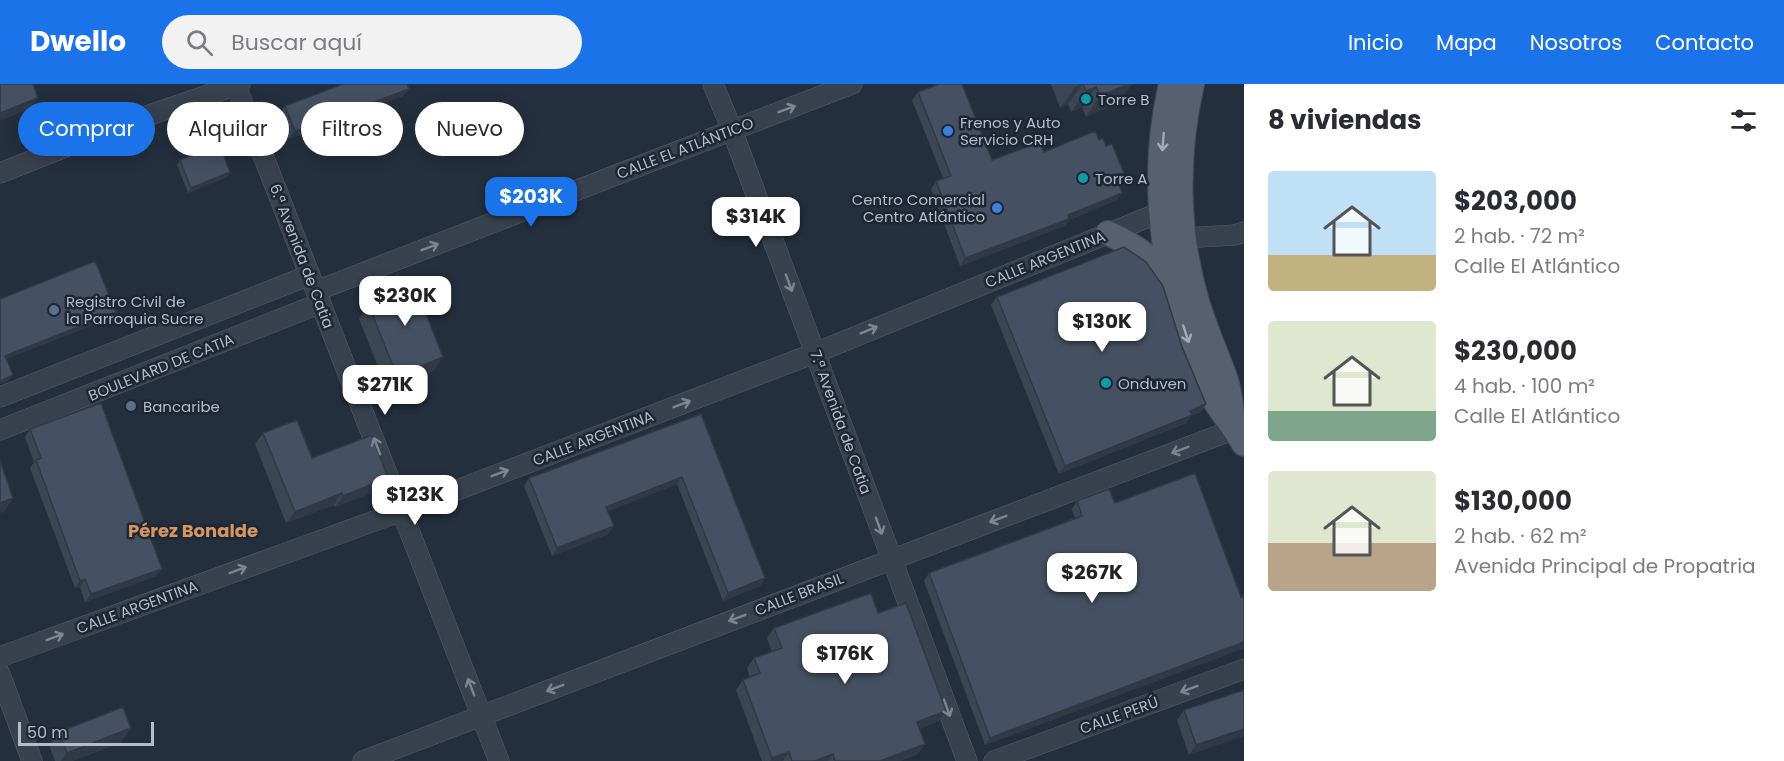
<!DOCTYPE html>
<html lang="es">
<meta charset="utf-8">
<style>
:root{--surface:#fff;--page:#f2f2f3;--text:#2b2b33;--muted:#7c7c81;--accent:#1a73e8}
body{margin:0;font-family:Poppins,sans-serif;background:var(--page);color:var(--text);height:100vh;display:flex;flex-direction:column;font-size:22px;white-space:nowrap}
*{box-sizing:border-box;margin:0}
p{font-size:20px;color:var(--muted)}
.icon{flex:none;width:33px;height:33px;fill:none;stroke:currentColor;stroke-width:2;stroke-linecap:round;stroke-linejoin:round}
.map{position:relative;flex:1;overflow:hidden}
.details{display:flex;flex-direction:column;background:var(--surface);width:540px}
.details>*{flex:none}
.top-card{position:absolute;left:18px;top:18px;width:570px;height:54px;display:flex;gap:12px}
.scale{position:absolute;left:18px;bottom:15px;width:136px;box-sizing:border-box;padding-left:6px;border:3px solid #b4bcc9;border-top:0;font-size:16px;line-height:21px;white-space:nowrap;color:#b4bcc9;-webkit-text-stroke:4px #1d2633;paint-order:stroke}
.price{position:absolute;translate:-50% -51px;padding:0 14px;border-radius:12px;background:#fff;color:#222;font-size:20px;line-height:39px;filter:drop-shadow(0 2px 3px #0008)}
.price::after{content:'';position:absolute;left:50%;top:36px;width:18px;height:14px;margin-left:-9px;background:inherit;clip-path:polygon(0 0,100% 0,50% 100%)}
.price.current{background:var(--accent);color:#fff}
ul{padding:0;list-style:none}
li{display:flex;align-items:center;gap:18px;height:150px;padding:0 24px}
li span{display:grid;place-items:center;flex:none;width:168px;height:120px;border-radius:6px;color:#555}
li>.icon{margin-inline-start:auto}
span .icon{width:72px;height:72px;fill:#fffc;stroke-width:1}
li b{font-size:26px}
h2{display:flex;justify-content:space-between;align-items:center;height:72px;padding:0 24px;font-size:26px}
.tag{padding:0 21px;border-radius:27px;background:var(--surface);box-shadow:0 3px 15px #0003;font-size:21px;line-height:54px}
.tag.current{background:var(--accent);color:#fff}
header{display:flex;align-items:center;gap:36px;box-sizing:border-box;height:84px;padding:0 30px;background:var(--accent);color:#fff}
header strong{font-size:28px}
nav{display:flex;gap:33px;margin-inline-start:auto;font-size:21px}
.search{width:420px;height:54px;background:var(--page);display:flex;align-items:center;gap:15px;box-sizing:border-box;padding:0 21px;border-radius:33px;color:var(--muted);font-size:22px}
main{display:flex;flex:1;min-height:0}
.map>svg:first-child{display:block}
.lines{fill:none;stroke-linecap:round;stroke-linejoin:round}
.minor-casing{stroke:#565f6c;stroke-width:21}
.major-casing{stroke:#414a57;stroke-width:26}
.minor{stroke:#38414e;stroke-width:20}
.major{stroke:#56606e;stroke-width:24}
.wall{fill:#3b4654}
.shaded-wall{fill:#303945}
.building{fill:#455162;stroke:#303945;stroke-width:1.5}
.oneway{stroke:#7c8592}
.oneway2{stroke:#a1aab7}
.culture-dot{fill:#0f9aa8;stroke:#1d2633;stroke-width:2}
.shop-dot{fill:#3f7fe0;stroke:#1d2633;stroke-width:2}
.service-dot{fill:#5c6f8a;stroke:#1d2633;stroke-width:2}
.labels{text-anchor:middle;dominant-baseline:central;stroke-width:5;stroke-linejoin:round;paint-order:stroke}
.poi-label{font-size:15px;fill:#b4bcc9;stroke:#1d2633;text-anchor:start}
.street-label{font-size:15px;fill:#b4bcc9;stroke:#1d2633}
.quarter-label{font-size:18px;font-weight:bold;fill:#d59563;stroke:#1d2633}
</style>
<header>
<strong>Dwello</strong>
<div class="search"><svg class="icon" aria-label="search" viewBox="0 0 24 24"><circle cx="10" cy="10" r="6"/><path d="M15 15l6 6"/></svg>Buscar aquí</div>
<nav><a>Inicio</a><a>Mapa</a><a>Nosotros</a><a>Contacto</a></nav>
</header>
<main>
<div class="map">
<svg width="1244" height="677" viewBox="0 0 1244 677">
<rect width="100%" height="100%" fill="#242f3e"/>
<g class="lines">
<defs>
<path id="minor" d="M713 0 732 46 967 677
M236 2 499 677
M0 89 126 39 240 0
M1184 154 1235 151 1244 148
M316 207 852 0
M0 313 310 191
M0 346 321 219
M0 573 402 427 815 269 1161 128 1175 127
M0 590 32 677
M363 677 1235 345
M994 677 1244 585"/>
<path id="major" d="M1171 0C1147 101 1164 209 1207 303 1216 322 1233 341 1244 360
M1192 0C1176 69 1176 145 1196 214 1204 242 1216 268 1226 296 1230 309 1231 323 1233 337
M1108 149C1135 162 1155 173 1168 201"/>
</defs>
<use href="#minor" class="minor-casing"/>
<use href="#major" class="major-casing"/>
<use href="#minor" class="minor"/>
<use href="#major" class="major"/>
</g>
<path class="wall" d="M1051 0H1132L1118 19 1086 33 1082 23 1071 28 1068 20 1060 24Z
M918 8 992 76 1044 68 1099 56 1122 98 1119 102 1117 116 1069 136 1064 142 960 182 931 105 936 97 943 94 912 16Z
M403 12 289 55 280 29 285 22Z
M193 37 241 56 221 65 230 88 227 93 188 109 177 81 180 76 201 68 190 42Z
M375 208 434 287 387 305 359 235 366 222Z
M997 213 1182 263 1206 320 1201 328 1191 332 1186 339 1059 390 991 221Z
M701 330 765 494 760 502 723 517 677 400 608 427V450L552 472 524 402 529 394Z
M30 345 156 492 85 518 80 503 75 504 30 384 34 378 25 353Z
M263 349 312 374 380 406 335 423 334 421 286 439 255 360Z
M1077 417 1115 419 1241 513 1244 512V564L985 661 924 497 929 489 1075 434 1072 425Z
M878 529 939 637 919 645 925 660 918 670 900 677H762L736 606 743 596 750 593 747 584 754 574 772 568 767 554 774 544Z
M1244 606 1189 671 1177 636 1184 626Z
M59 648 122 658 72 677H55L49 661Z"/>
<path class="shaded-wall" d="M1083 0 1068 20 1060 24 1075 3Z
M1129 0H1132L1118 19 1086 33 1100 12Z
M1096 3 1082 23 1071 28 1086 7Z
M409 5 403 12 289 55 295 47Z
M38 14 31 24 0 37V29Z
M244 52 241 56 217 67 220 62Z
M230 88 227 93 188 109 191 104Z
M1122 109 1117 116 1069 136 1064 142 960 182 965 174Z
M116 228 112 234 1 277 5 272Z
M443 273 434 287 387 305 397 292Z
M13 291 9 296 0 300V297Z
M1206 320 1201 328 1191 332 1186 339 1059 390 1065 382Z
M682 393 677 400 601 430 606 423Z
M388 394 380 406 335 423 343 412Z
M342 409 334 421 286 439 295 428Z
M13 414 4 428 0 429V419Z
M614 442 608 450 552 472 557 464Z
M162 485 156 492 85 518 91 510Z
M765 494 760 502 723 517 728 509Z
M85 495 80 503 75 504 80 497Z
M1244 558V564L985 661 990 654Z
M946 627 939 637 910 648 917 638Z
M131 644 122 658 72 677H61L67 669Z
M1244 645V652L1189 671 1196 661Z
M925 660 918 670 900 677H880Z
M789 668 783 677H770L772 674Z
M833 670 828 677H814Z"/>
<path class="building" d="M0 0H33L38 14 0 29Z
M343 0H407L409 5 295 47 285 22Z
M939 0H962L992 76 1040 58 1044 68 1095 47 1099 56 1103 54 1106 62 1112 60 1124 89 1119 91 1122 98 1119 100 1122 109 1068 131 1069 135 965 174 936 97 951 92 918 8Z
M1083 0H1129L1100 12 1096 3 1086 7Z
M207 31 213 45 236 35 244 52 220 62 230 88 191 104 180 76 206 66 193 37Z
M1124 163 1146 178 1163 202 1182 263 1206 320 1190 327 1192 331 1065 382 997 213Z
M95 177 116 228 5 272 13 291 0 297V215Z
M412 194 443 273 397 292 369 222 375 208Z
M101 319 162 485 91 510 85 495 80 497 36 376 41 374 30 345Z
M701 330 765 494 728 509 682 393 606 423 614 442 557 464 529 394Z
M297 336 312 374 372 351 388 394 343 412 342 409 295 428 263 349Z
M0 377 13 414 0 419Z
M1195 389 1241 513 1244 512V558L990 654 929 489 1082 432 1077 417 1109 405 1115 419Z
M871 509 878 529 906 519 946 627 917 638 925 660 880 677H835L833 670 814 677H792L789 668 772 674 743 596 760 589 754 574 782 564 774 544Z
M1244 606V645L1196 661 1184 626Z
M123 623 131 644 67 669 59 648Z"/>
<defs><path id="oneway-shaft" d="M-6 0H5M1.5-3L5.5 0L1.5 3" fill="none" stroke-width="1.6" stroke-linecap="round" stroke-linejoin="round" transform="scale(1.5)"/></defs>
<g class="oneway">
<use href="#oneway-shaft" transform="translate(787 25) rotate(-21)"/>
<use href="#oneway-shaft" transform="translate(430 163) rotate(-21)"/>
<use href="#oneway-shaft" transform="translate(789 199) rotate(70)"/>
<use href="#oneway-shaft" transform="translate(869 246) rotate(-22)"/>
<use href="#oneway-shaft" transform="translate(682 320) rotate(-21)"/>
<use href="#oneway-shaft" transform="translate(377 362) rotate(-111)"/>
<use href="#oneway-shaft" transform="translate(1180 366) rotate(159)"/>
<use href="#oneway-shaft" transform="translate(500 389) rotate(-21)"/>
<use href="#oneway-shaft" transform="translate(998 435) rotate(159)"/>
<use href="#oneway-shaft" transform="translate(879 442) rotate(70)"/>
<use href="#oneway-shaft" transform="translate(238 486) rotate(-20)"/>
<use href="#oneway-shaft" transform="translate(737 534) rotate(159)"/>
<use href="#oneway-shaft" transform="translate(55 553) rotate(-20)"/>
<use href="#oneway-shaft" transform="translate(471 603) rotate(-111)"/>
<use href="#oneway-shaft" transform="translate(555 604) rotate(159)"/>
<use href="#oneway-shaft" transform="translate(1189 605) rotate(160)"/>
<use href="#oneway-shaft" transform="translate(947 624) rotate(70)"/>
</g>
<g class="oneway2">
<use href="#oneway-shaft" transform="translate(1163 58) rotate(95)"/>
<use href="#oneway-shaft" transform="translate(1186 250) rotate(72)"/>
</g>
<g class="culture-dot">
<circle cx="1086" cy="15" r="6"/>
<circle cx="1083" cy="94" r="6"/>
<circle cx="1106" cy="299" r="6"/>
</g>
<g class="shop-dot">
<circle cx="948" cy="47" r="6"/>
<circle cx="997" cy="124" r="6"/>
</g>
<g class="service-dot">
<circle cx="54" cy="226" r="6"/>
<circle cx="131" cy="322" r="6"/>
</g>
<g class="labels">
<g class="poi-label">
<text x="1098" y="15">Torre B</text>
<text x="960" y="38">Frenos y Auto<tspan x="960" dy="17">Servicio CRH</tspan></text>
<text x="1095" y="94">Torre A</text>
<text x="985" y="115" text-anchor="end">Centro Comercial<tspan x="985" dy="17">Centro Atlántico</tspan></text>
<text x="66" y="217">Registro Civil de<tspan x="66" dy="17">la Parroquia Sucre</tspan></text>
<text x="1118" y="299">Onduven</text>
<text x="143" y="322">Bancaribe</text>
</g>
<g class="street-label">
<text transform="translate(685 64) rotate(-21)">CALLE EL ATLÁNTICO</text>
<text transform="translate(302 172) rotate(69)">6.ª Avenida de Catia</text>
<text transform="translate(1045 175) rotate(-22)">CALLE ARGENTINA</text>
<text transform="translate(161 283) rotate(-22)">BOULEVARD DE CATIA</text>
<text transform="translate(841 338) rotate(70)">7.ª Avenida de Catia</text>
<text transform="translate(593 354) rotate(-21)">CALLE ARGENTINA</text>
<text transform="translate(799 510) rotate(-21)">CALLE BRASIL</text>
<text transform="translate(137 523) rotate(-20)">CALLE ARGENTINA</text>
<text transform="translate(1119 631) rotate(-20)">CALLE PERÚ</text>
</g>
<g class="quarter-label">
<text x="193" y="446">Pérez Bonalde</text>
</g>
</g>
</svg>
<div class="scale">50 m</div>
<b class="price current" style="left:531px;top:144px">$203K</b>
<b class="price" style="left:756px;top:164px">$314K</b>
<b class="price" style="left:405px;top:243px">$230K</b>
<b class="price" style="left:1102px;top:269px">$130K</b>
<b class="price" style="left:385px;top:332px">$271K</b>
<b class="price" style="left:415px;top:442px">$123K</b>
<b class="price" style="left:1092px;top:520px">$267K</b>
<b class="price" style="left:845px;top:601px">$176K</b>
<div class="top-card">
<a class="tag current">Comprar</a>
<a class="tag">Alquilar</a>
<a class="tag">Filtros</a>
<a class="tag">Nuevo</a>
</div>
</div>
<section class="details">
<h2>8 viviendas<svg class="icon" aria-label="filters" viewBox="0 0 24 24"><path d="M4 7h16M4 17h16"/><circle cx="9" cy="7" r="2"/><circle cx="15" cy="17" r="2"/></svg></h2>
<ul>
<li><span style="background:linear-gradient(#bfe0f5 70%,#c2b280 0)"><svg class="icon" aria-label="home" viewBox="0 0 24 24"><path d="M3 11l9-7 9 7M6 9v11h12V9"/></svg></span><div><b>$203,000</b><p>2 hab. · 72 m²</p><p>Calle El Atlántico</p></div></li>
<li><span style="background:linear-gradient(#dfe7d0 75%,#7fa58c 0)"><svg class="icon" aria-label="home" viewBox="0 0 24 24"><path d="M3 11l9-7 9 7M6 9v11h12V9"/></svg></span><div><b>$230,000</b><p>4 hab. · 100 m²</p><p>Calle El Atlántico</p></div></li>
<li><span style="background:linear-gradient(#dfe7d0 60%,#b9a48a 0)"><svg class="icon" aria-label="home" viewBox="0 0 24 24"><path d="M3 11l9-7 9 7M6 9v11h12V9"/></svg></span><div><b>$130,000</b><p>2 hab. · 62 m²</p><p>Avenida Principal de Propatria</p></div></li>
</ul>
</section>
</main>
